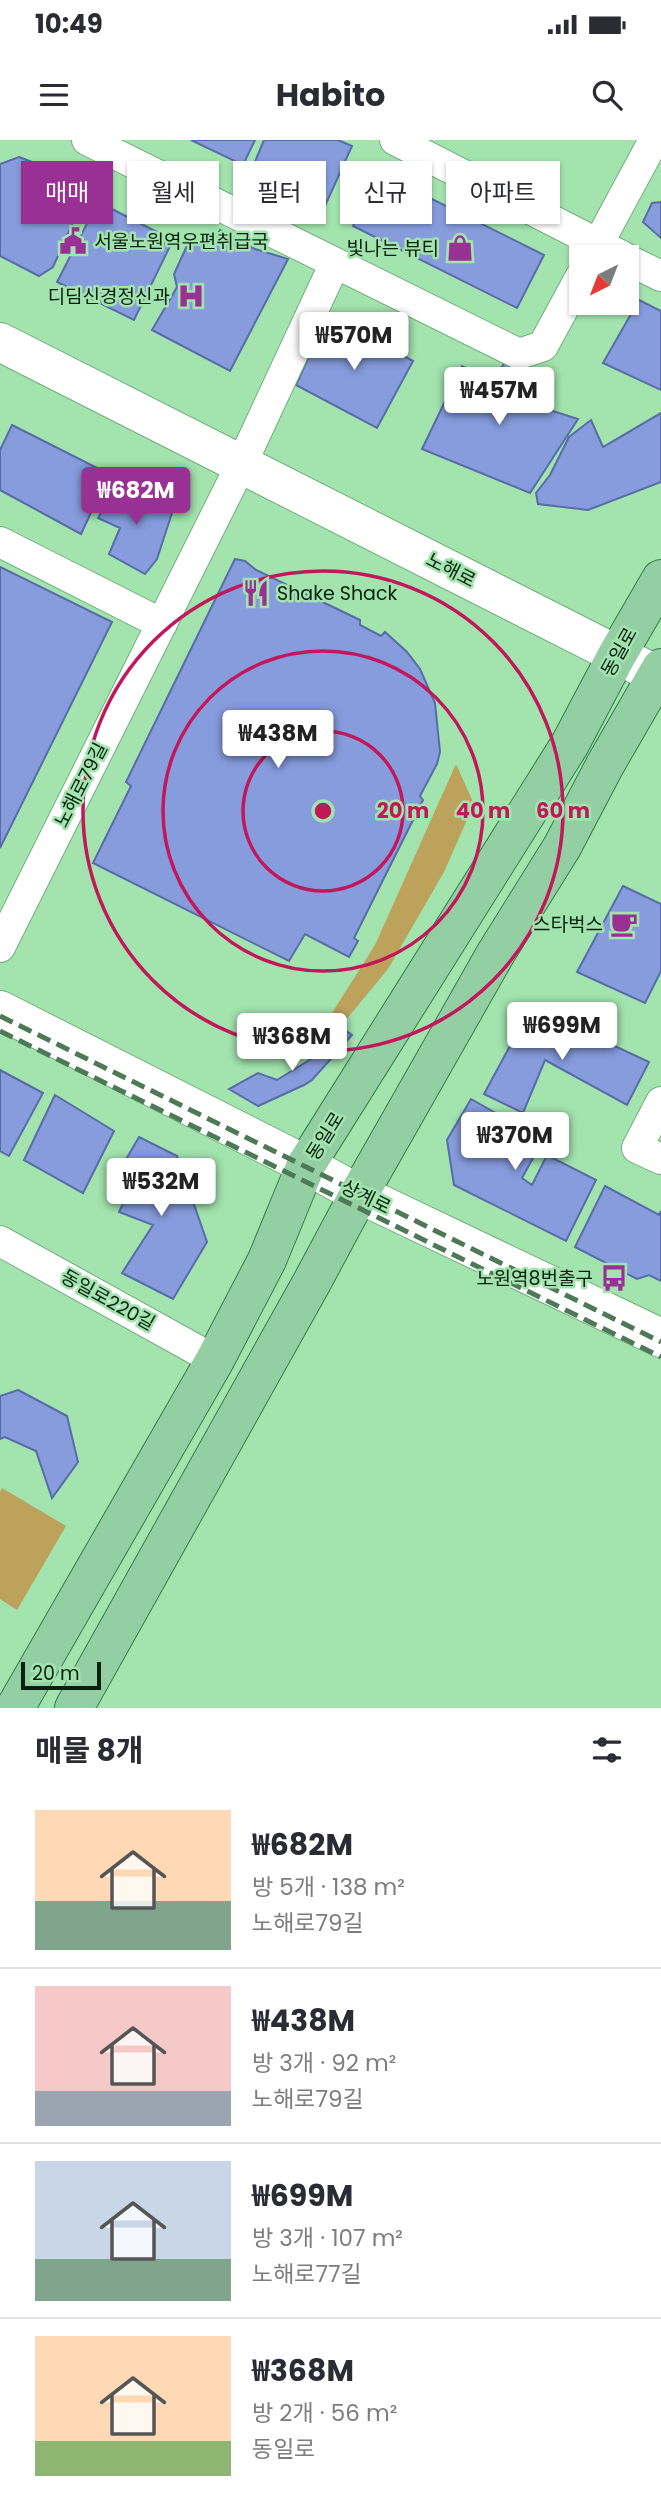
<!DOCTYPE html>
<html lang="ko">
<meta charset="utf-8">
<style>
:root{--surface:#fff;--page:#f7f7f7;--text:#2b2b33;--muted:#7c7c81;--line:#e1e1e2;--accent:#993195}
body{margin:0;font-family:Poppins,"Noto Sans KR",sans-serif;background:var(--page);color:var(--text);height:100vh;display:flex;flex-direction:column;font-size:26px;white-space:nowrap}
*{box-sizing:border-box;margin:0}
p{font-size:23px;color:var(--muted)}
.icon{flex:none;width:38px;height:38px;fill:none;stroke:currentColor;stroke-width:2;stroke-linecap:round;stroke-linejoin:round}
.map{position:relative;height:1568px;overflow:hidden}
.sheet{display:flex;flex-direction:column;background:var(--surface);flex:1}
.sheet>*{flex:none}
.hud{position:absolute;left:21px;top:21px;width:620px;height:63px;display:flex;gap:14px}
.needle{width:46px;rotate:222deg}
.fabs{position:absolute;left:569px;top:105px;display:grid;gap:14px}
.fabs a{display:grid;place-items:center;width:70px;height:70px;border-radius:0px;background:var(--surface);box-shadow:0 2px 5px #0004;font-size:35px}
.scale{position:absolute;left:21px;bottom:18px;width:80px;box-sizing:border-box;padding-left:7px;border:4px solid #07210e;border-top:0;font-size:19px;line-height:24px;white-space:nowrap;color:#07210e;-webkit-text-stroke:5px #a2e3ae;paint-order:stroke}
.price{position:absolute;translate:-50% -60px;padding:0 16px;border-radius:7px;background:#fff;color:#222;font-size:23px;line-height:46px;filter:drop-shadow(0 2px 4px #0008)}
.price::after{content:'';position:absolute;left:50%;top:42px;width:21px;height:16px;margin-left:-10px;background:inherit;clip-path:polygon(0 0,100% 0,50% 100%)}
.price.current{background:var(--accent);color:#fff}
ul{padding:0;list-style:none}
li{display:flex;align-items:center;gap:21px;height:175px;padding:0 35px}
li+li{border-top:2px solid var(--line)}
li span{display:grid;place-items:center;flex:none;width:196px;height:140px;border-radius:0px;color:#555}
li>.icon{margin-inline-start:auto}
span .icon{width:84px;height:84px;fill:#fffc;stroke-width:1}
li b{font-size:30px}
h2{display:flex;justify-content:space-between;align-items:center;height:84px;padding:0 35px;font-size:30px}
.chip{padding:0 24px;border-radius:0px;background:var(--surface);box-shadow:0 2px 5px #0004;font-size:24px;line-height:63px}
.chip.current{background:var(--accent);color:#fff}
.status{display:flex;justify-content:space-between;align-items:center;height:49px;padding:0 35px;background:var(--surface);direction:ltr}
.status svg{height:19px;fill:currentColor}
header{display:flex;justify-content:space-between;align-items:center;height:91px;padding:0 35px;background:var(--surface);font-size:32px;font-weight:700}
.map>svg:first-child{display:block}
.green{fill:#bca25b}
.building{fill:#879cdd;stroke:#586ca8;stroke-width:2}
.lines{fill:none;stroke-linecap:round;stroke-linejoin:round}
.street-casing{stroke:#71b07d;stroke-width:32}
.secondary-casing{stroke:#71b07d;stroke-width:40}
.primary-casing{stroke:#347d47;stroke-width:40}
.street{stroke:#fff;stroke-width:30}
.secondary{stroke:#fff;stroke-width:38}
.primary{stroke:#94cfa3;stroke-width:38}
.rail{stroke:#4e7957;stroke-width:5;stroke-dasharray:14 7;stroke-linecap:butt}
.ring{fill:none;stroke:#c2185b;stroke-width:3.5}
.labels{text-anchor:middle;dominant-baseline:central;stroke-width:5;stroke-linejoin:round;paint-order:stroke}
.poi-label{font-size:19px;fill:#07210e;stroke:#a2e3ae;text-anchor:end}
.street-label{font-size:19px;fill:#07210e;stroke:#a2e3ae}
.centre{fill:#c2185b;stroke:#a2e3ae;stroke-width:3.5}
.ring-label{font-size:21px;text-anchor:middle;font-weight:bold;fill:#c2185b;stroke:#a2e3ae;stroke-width:5;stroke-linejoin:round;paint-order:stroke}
</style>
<div class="status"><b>10:49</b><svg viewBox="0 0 49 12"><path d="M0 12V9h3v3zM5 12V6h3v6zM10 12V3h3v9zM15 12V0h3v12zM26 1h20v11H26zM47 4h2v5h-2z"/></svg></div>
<header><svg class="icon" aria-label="menu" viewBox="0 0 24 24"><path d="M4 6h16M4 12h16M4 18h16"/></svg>Habito<svg class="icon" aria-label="search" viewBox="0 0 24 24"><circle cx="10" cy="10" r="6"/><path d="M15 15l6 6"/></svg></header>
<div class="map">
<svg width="661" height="1568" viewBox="0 0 661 1568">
<rect width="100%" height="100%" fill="#a2e3ae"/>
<path class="green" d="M456 624 474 664 444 732 388 829 321 910 308 911 375 805Z
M2 1348 66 1386 17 1470 0 1459V1352Z"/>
<path class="building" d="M191 0H255L243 25Z
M264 0H338L352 6 325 66 252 29Z
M19 17 90 44 53 127 39 136 0 116V24Z
M380 33 544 115 517 168 353 86Z
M98 62 173 100 134 180 57 142Z
M661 62V98L643 82 652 63Z
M220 90 255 109 288 119 230 231 152 190 177 147 174 134 191 97 210 108Z
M639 160 661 171V250L603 223Z
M328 174 413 221 377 288 296 245Z
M508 218 533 238 537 266 578 279 530 353 422 309 462 226 492 241Z
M661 273V342L588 370 538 364 536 353 550 335 569 297 591 280 603 307Z
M12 285 109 334 81 394 0 350V310Z
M120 341 172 373 157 419 145 434 109 414 120 388 98 378Z
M235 419 245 421 256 430 360 480V485L381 496 385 492 407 512 420 529 435 563 440 612 437 624 420 656 423 660 354 798 358 801 349 817 305 794 289 821 93 723 131 646 126 642Z
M0 427 112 482 0 708Z
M623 746 661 764V831L645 863 577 832Z
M531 867 649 922 627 965 545 920 523 973 484 954Z
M337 885 352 895 312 940 304 945 258 966 229 949 258 933 277 940 311 919Z
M0 930 43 953 9 1016 0 1011Z
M55 955 114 991 83 1053 24 1020Z
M471 959 543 1000 522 1038 532 1045 547 1015 596 1040 566 1101 454 1045 447 1000Z
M139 997 177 1016 207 1102 173 1159 122 1133 153 1085 119 1072 132 1045 114 1040Z
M605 1046 659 1075 661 1071V1141L649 1135 637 1139 575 1107Z
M18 1250 67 1276 78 1322 52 1358 36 1311 5 1297 0 1299V1256Z"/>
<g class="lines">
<defs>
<path id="street" d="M87 0 519 214 543 206 581 136
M395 0 624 117
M591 117 654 0
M626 119 661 136
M0 402 162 484
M0 807 242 323 335 123
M661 962 637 1008 661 1019
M0 1101 215 1220"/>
<path id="secondary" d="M0 202 661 537
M0 870 306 1025 359 1054 661 1198"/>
<path id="primary" d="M15 1568 215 1220 267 1120 306 1025 570 604 617 515 661 439
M74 1568 312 1142 359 1054 496 813 562 707 605 625 661 528"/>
</defs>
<use href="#street" class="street-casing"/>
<use href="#secondary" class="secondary-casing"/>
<use href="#primary" class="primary-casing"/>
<use href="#street" class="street"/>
<use href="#secondary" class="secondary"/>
<use href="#primary" class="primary"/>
<path class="rail" d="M0 876 661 1202
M0 891 661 1217"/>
</g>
<g class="ring">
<circle cx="323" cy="671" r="80"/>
<circle cx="323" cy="671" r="160"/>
<circle cx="323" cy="671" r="240"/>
</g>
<defs>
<symbol id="civic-bare" viewBox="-9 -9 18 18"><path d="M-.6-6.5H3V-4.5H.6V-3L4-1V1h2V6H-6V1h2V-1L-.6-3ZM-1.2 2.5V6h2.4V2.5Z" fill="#993195" stroke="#a2e3ae" stroke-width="2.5" paint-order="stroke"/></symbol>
<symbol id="shop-bare" viewBox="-9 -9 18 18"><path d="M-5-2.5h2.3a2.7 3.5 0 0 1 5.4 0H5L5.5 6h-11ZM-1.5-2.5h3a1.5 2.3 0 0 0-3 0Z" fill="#993195" stroke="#a2e3ae" stroke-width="2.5" paint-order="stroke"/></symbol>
<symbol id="hospital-bare" viewBox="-9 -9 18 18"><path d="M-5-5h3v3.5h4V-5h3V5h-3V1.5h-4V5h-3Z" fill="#993195" stroke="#a2e3ae" stroke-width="2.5" paint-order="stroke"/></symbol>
<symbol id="restaurant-bare" viewBox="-9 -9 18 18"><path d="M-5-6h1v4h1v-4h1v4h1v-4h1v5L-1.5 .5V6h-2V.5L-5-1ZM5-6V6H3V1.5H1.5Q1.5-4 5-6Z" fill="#993195" stroke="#a2e3ae" stroke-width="2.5" paint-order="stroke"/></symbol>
<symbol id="cafe-bare" viewBox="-9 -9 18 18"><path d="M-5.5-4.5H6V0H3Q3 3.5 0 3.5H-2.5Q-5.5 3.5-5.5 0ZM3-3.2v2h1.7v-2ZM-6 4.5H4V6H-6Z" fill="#993195" stroke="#a2e3ae" stroke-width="2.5" paint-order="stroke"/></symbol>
<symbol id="bus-bare" viewBox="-9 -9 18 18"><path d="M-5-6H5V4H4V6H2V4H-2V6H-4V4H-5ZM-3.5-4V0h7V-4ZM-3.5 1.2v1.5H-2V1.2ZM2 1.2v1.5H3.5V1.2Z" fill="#993195" stroke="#a2e3ae" stroke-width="2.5" paint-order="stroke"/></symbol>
</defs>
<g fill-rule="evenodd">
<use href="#civic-bare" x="54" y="82" width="38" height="38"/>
<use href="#shop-bare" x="441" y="89" width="38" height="38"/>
<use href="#hospital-bare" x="172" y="137" width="38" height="38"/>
<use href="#restaurant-bare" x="237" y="434" width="38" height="38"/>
<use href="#cafe-bare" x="605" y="765" width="38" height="38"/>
<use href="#bus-bare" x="595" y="1119" width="38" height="38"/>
</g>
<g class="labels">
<g class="poi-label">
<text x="94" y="101" text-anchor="start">서울노원역우편취급국</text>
<text x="439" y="108">빛나는 뷰티</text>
<text x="170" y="156">디딤신경정신과</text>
<text x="277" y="453" text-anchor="start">Shake Shack</text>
<text x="603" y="784">스타벅스</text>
<text x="593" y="1138">노원역8번출구</text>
</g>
<g class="street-label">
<text transform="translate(451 430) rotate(27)">노해로</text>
<text transform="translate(619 512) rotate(-61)">동일로</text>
<text transform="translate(81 645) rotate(-63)">노해로79길</text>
<text transform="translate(325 996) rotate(-58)">동일로</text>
<text transform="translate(366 1057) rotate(26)">상계로</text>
<text transform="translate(108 1160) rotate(29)">동일로220길</text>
</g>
</g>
<circle cx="323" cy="671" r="10" class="centre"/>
<g class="ring-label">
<text x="403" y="678">20 m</text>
<text x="483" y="678">40 m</text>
<text x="563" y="678">60 m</text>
</g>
</svg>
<div class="fabs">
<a><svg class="needle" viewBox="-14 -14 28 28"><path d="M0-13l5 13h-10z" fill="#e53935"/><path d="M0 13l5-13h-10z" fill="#7c7c81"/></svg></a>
</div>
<div class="scale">20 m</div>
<b class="price" style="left:354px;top:232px">₩570M</b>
<b class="price" style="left:499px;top:287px">₩457M</b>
<b class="price current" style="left:136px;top:387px">₩682M</b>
<b class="price" style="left:278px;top:630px">₩438M</b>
<b class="price" style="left:562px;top:922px">₩699M</b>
<b class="price" style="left:292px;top:933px">₩368M</b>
<b class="price" style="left:515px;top:1032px">₩370M</b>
<b class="price" style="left:161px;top:1078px">₩532M</b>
<div class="hud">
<a class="chip current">매매</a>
<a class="chip">월세</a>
<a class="chip">필터</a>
<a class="chip">신규</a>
<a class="chip">아파트</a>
</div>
</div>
<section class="sheet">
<h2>매물 8개<svg class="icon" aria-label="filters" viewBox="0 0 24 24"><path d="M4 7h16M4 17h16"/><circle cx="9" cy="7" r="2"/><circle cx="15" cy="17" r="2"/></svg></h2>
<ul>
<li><span style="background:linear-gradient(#ffd9b3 65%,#7fa58c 0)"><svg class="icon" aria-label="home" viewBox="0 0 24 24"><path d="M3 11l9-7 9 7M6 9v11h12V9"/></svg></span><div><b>₩682M</b><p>방 5개 · 138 m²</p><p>노해로79길</p></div></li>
<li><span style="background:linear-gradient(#f6c9c9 75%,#9aa5b1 0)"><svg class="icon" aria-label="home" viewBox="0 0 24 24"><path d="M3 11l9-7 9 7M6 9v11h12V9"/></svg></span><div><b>₩438M</b><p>방 3개 · 92 m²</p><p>노해로79길</p></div></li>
<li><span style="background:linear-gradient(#c9d6e8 70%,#7fa58c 0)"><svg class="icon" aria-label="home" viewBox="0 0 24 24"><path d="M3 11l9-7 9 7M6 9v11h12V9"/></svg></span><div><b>₩699M</b><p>방 3개 · 107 m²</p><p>노해로77길</p></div></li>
<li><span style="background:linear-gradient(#ffd9b3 75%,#8fb573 0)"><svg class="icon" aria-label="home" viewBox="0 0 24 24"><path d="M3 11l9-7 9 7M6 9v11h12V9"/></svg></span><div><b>₩368M</b><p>방 2개 · 56 m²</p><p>동일로</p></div></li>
</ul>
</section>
